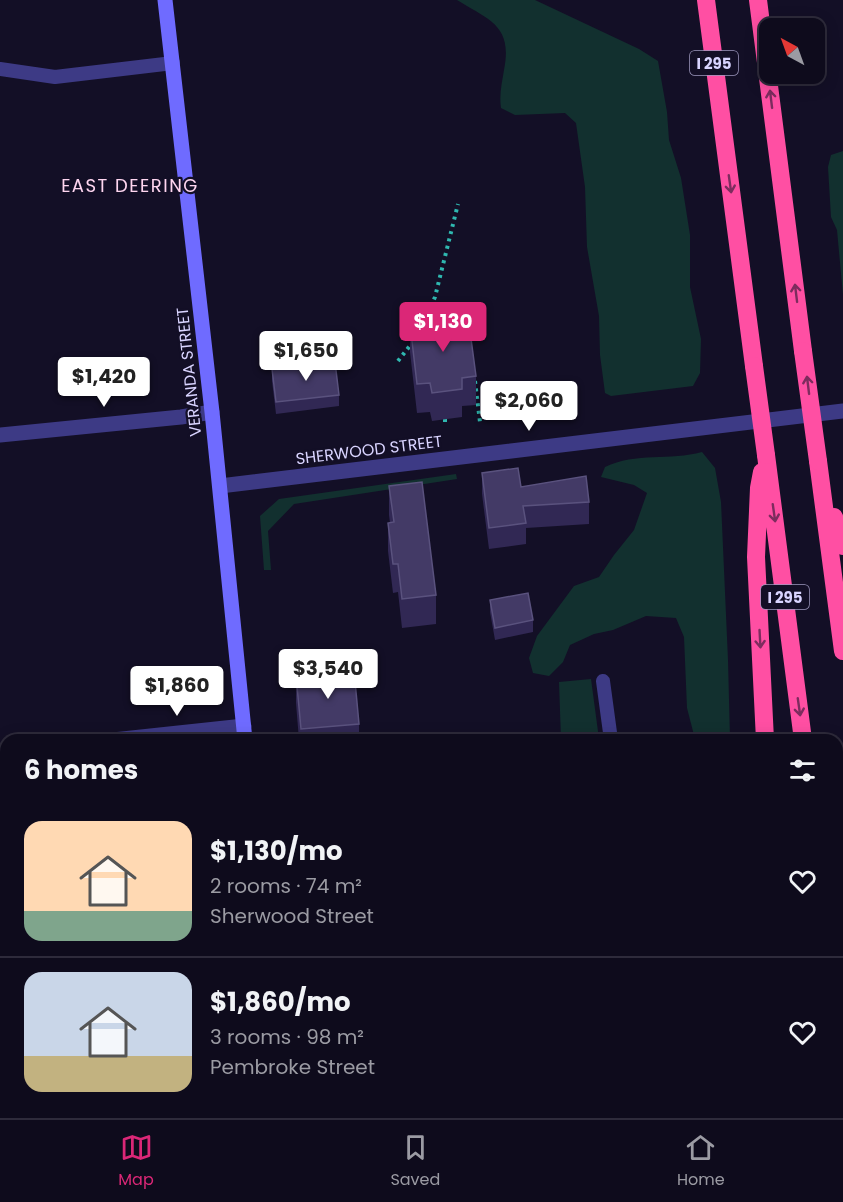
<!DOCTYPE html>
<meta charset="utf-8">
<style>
:root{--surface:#0e0b1c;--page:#1c1929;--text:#f1f3f6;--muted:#9b9ba3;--line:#2e2b3b;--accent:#db2777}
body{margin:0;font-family:Poppins,sans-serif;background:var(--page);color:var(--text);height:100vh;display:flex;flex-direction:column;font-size:22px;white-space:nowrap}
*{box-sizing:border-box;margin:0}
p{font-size:20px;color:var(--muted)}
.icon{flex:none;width:33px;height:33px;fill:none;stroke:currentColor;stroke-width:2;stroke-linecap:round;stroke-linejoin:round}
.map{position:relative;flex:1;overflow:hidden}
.panel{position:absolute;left:0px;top:734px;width:843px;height:386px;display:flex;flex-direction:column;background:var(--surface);border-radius:18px 18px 0 0;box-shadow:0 3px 15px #0003,0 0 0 2px var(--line)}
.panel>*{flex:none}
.needle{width:39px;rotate:319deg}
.fabs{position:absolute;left:759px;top:18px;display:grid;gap:12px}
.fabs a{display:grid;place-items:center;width:66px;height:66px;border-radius:12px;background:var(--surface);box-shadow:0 3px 15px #0003,0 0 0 2px var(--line);font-size:30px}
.price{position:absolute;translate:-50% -51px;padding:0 14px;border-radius:6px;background:#fff;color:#222;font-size:20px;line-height:39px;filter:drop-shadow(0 2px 3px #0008)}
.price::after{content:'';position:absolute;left:50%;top:36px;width:18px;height:14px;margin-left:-9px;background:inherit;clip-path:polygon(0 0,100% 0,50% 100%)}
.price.selected{background:var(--accent);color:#fff}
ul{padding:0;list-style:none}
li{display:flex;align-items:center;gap:18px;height:150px;padding:0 24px}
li+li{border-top:2px solid var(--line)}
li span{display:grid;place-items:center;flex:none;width:168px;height:120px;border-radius:18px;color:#555}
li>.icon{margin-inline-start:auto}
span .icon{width:72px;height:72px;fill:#fffc;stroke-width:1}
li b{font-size:26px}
h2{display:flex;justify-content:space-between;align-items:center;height:72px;padding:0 24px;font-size:26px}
.menu{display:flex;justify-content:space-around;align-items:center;height:84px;border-top:2px solid var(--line);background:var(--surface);font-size:16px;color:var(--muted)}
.menu a{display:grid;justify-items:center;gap:3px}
.menu .selected{color:var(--accent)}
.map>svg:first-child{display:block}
.green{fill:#12302f}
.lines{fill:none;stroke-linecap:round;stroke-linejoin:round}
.path{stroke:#2fb8b0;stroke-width:4;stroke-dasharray:3 4.5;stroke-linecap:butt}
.service{stroke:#3d3a85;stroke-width:14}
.minor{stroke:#3d3a85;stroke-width:15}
.secondary{stroke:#6f6bff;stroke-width:15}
.primary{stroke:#c25bff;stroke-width:15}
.motorway{stroke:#ff4fa3;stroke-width:18}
.motorway-bridge{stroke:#ff4fa3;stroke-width:18}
.wall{fill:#312854}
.building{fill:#433a66;stroke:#5a527e;stroke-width:1.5}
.oneway{stroke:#7d2c5e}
.labels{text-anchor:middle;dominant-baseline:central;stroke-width:4.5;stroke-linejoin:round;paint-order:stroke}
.shield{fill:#130f26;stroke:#9e99be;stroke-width:1.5}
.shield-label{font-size:15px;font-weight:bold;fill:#d9d4ff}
.street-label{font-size:16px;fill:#d9d4ff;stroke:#130f26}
.neighbourhood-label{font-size:18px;letter-spacing:1.5px;fill:#ffd6f0;stroke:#130f26}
</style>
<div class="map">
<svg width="843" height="1118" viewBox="0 0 843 1118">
<rect width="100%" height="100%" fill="#130f26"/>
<path class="green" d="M457 0H535L639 49 658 61 667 112 669 140 681 178 690 235V287L701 339 700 373 693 386 611 396 605 393 600 355 599 316 587 247 585 187 576 123 565 113 515 115 501 108C499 94 502 83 504 70 513 25 489 20 457 0Z
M843 151V295L837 230 831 217 828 167 831 155Z
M702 452 715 468 721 502 728 660 730 739H695L687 708 684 637 676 618 646 616 613 630 594 634 570 645 563 662 549 676 533 673 529 658 537 636 574 586 599 577 614 555 634 530 647 493 634 485 601 477 605 467C636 452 670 461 702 452Z
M456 474 457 479 294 504 268 531 271 570H264L260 516 279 499Z
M591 679 599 739H561L559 682Z"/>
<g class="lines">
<path class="path" d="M422 327 435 297 458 204
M398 361 412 343
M475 381 480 422
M445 419V426"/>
<path class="service" d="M0 69 55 77 173 63
M603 681 611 740
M58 1113 59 1118
M142 1113 143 1118"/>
<path class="minor" d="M0 435 181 417 212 412
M220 486 843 411
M113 740 244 726
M0 751 6 750"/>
<path class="secondary" d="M165 0 212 412 245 740"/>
<path class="primary" d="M281 1113V1118
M162 1118 225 1113"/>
<path class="motorway" d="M706 0 754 366
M758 0 803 351
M766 455 803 740
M818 461 843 651
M762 472 759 488 756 557 765 740
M834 517 843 546
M837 954 843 981
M837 1062 843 1063
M291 1113 303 1118
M780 1113V1118"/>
<path class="motorway-bridge" d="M803 351 818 461
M754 366 766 455"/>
</g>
<path class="wall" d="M410 324 476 376V405L462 406V417L432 421 430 412 417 413 410 352Z
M272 369 339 395V406L276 414 272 381Z
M482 473 521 487 589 502V524L526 528V544L489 549 482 494Z
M389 486 436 595V624L402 628 398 592 393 593 388 551V523H390L389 515Z
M490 600 533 620V632L495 640 490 612Z
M296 675 359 724V740H299L296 703Z"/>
<path class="building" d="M468 316 476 376 462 378V389L432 393 430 383 417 384 410 324Z
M335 362 339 395 276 402 272 369Z
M518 468 521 487 586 476 589 502 523 506 526 523 489 528 482 473Z
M422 482 436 595 402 599 398 564H393L388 523 394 522 389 486Z
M528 593 533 620 495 628 490 600Z
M354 670 359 724 301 729 296 675Z"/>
<defs><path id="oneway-shaft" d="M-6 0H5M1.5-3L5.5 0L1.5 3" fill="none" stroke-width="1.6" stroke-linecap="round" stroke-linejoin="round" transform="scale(1.5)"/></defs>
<g class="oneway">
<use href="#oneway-shaft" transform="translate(771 99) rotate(-97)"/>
<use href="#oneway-shaft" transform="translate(730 184) rotate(82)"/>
<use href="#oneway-shaft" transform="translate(796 293) rotate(-97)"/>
<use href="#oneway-shaft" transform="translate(808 385) rotate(-97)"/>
<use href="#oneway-shaft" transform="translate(774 513) rotate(82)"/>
<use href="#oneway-shaft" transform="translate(760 639) rotate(87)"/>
<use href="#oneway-shaft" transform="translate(799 707) rotate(82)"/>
</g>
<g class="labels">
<g class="shield">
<rect x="690" y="51" width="48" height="24" rx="4.5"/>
<rect x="761" y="585" width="48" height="24" rx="4.5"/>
</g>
<g class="shield-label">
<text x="714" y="63">I 295</text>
<text x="785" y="597">I 295</text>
</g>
<g class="street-label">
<text transform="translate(189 372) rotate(-96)">VERANDA STREET</text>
<text transform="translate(369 450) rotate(-7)">SHERWOOD STREET</text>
</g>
<g class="neighbourhood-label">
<text x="130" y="185">EAST DEERING</text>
</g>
</g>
</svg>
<div class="fabs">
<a><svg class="needle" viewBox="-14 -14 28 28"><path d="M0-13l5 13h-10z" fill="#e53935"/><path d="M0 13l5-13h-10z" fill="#9b9ba3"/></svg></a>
</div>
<b class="price selected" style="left:443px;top:353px">$1,130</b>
<b class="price" style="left:306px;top:382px">$1,650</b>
<b class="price" style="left:104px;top:408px">$1,420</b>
<b class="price" style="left:529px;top:432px">$2,060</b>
<b class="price" style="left:328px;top:700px">$3,540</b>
<b class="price" style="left:177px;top:717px">$1,860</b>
<section class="panel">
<h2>6 homes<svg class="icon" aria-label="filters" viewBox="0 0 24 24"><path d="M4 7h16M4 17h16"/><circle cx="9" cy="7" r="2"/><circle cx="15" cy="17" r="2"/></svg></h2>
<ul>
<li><span style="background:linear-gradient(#ffd9b3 75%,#7fa58c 0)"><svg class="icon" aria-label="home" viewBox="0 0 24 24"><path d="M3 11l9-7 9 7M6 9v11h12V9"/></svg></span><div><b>$1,130/mo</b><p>2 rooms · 74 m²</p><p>Sherwood Street</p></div><svg class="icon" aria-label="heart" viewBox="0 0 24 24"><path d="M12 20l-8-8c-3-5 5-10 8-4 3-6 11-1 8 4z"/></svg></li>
<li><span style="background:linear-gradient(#c9d6e8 70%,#c2b280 0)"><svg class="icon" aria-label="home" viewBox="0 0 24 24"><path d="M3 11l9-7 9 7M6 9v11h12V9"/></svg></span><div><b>$1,860/mo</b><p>3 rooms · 98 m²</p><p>Pembroke Street</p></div><svg class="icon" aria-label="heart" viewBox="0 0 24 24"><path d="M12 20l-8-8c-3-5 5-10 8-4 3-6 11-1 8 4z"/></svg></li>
</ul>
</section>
</div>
<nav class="menu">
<a class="selected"><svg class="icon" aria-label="map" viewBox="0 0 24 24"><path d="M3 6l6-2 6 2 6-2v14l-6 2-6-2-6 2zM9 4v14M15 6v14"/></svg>Map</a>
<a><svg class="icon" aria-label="saved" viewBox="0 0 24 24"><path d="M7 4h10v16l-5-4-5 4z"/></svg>Saved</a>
<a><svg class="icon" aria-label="home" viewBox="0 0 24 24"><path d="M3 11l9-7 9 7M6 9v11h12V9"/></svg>Home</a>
</nav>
